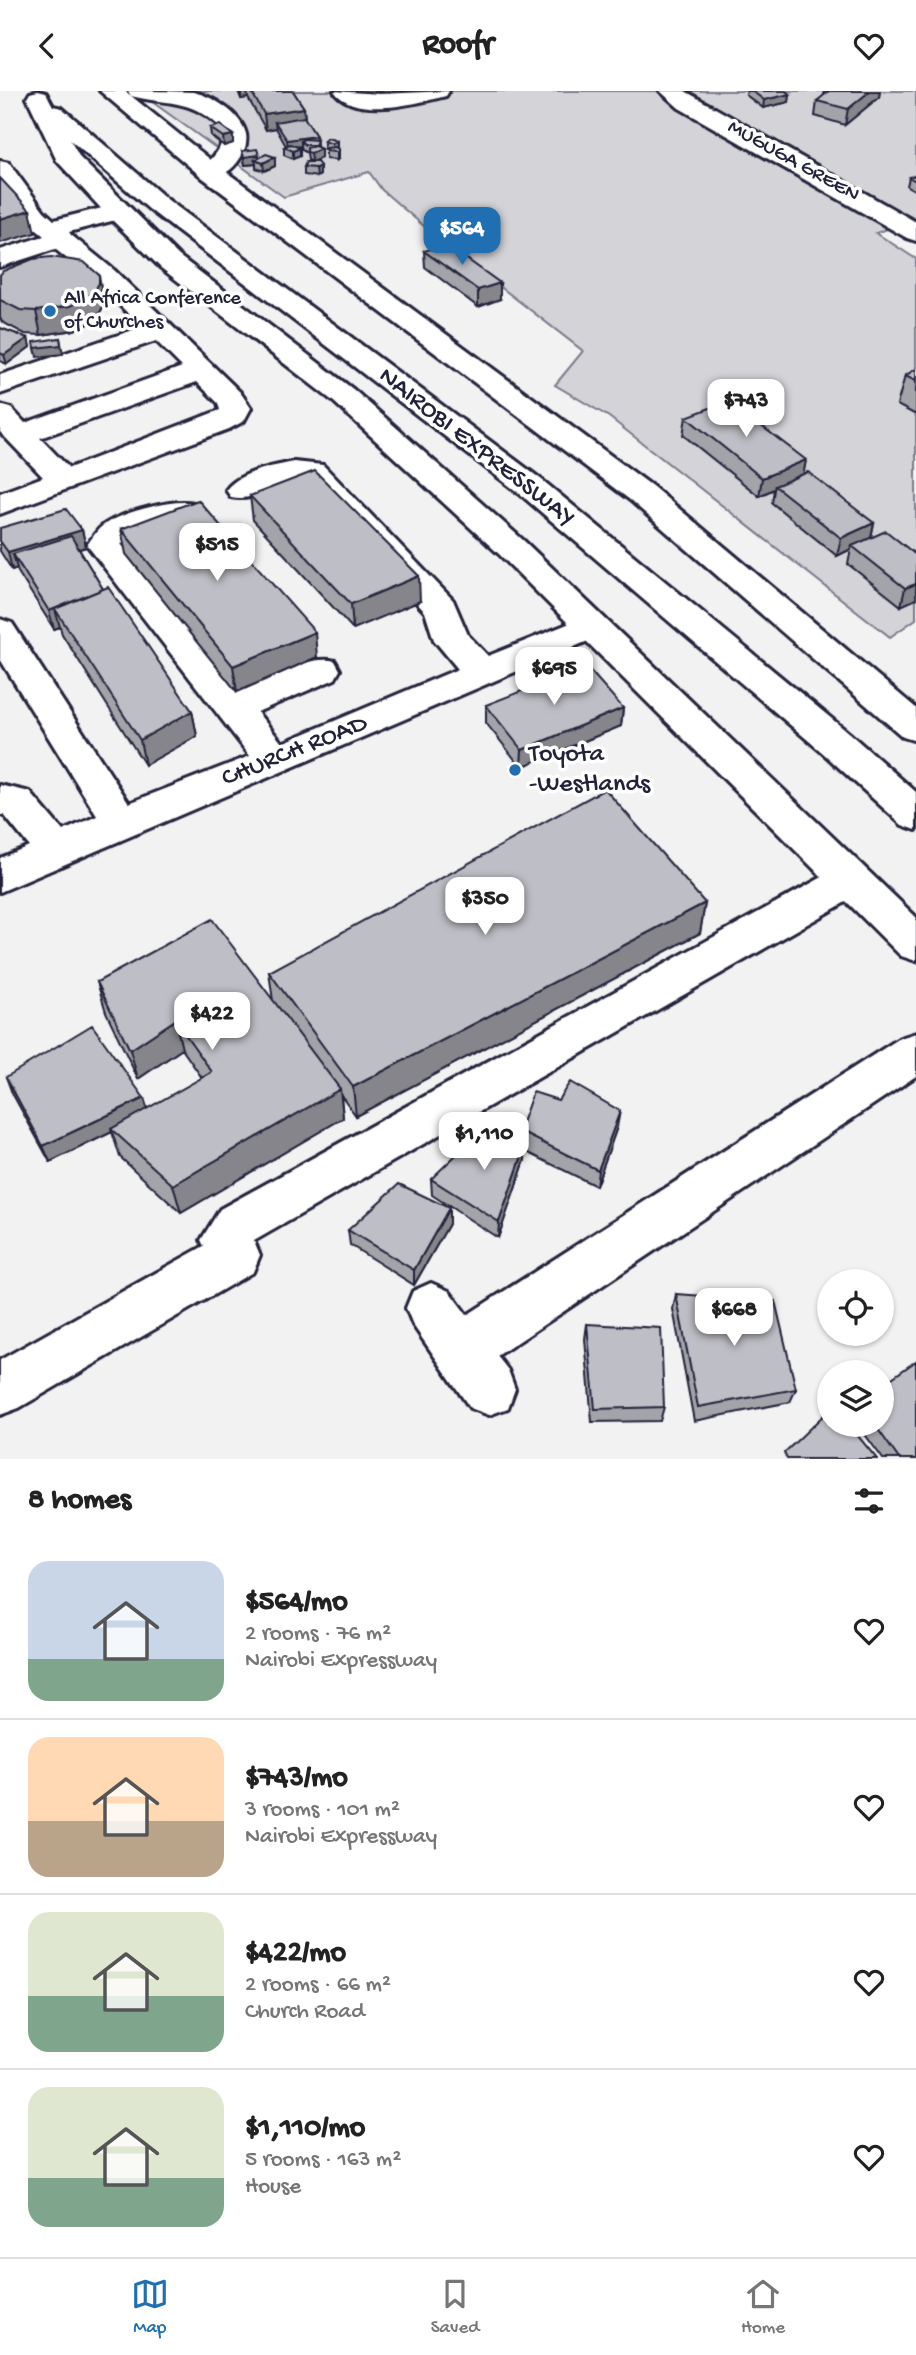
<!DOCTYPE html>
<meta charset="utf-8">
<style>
:root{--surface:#fff;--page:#f2f2f2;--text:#222;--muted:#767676;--line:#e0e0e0;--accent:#1f6fb2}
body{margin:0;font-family:"Gochi Hand",sans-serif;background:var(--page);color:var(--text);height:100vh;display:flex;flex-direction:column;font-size:26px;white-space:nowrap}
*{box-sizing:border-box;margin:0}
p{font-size:23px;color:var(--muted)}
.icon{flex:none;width:38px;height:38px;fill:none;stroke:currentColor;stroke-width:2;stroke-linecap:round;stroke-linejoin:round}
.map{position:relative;height:1368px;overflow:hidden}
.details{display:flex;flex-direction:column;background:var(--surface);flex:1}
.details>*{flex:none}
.tools{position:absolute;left:817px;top:1178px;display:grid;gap:14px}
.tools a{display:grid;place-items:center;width:77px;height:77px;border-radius:50%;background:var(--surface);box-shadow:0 2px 5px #0004;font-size:35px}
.price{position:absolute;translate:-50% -60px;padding:0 16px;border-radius:14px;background:#fff;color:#222;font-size:23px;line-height:46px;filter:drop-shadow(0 2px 4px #0008)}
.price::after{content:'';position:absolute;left:50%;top:42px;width:21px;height:16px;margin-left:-10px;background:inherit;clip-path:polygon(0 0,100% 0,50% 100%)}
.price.on{background:var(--accent);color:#fff}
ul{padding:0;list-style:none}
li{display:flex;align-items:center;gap:21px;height:175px;padding:0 28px}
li+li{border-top:2px solid var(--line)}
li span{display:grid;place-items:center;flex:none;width:196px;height:140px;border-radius:21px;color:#555}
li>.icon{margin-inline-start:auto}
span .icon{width:84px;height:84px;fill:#fffc;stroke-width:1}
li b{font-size:30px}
h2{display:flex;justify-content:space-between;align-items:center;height:84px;padding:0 28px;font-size:30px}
header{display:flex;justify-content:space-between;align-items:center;height:91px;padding:0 28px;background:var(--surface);font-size:32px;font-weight:700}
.menu{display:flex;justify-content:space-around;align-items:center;height:98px;border-top:2px solid var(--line);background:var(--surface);font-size:19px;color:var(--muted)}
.menu a{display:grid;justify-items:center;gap:4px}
.menu .on{color:var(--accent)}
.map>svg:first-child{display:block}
.green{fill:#d3d3d8;stroke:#7a7a8a;stroke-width:2}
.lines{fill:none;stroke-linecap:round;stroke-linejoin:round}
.minor-casing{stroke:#22223b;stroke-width:6}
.highway-casing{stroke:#22223b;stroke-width:6}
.minor{fill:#fff;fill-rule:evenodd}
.highway{fill:#fff;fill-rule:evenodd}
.wall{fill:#a3a3aa;stroke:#22223b;stroke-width:2}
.shaded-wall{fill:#85858b;stroke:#22223b;stroke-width:2}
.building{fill:#bebec6;stroke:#22223b;stroke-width:2}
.poi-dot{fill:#1f6fb2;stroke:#fff;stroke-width:2.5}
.labels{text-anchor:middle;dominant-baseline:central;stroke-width:7;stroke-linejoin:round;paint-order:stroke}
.far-street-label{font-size:21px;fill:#22223b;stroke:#fff}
.far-poi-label{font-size:21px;fill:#22223b;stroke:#fff;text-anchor:start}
.street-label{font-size:26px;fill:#22223b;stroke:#fff}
.poi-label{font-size:26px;fill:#22223b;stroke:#fff;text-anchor:start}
</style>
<header><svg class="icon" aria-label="back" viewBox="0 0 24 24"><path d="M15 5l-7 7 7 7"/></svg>Roofr<svg class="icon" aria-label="heart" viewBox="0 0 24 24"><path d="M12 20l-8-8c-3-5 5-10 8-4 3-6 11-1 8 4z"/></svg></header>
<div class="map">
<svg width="916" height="1368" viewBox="0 0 916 1368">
<rect width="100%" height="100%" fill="#f2f2f3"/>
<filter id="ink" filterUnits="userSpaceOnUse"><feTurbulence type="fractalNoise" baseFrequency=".0143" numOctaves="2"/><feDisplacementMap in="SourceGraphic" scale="14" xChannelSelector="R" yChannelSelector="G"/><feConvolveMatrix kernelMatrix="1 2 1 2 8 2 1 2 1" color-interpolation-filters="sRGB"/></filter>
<g filter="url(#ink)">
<path class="green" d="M137 0H916V128L876 142 916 168V528L890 546 609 326 555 294 583 260 440 149 382 99 369 81 284 106Z"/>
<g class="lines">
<defs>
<path id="minor" d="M128 0C148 0 173 0 193 1 212 5 241 22 246 43 250 65 224 92 203 87L200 82C211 65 230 56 218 34 188 7 167 14 131 5Z
M334 0 380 3 449 0 446 5C418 12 354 29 334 0Z
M660 0H685L916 131V150L907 147 679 17Z
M0 70 9 72 44 120 54 129 118 113 127 116 131 121 127 126 69 141 71 144 114 179 240 301 251 317 244 330 229 338 0 423V402L43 386 0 341V314L11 317 25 332 182 276 156 250 0 303V284L142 236 96 191 55 158 0 176V159L44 145 26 130 0 94ZM197 291 218 312 220 319 69 377 40 347Z
M294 371 323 374 453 509 468 544 488 565 590 524 602 528 608 536 602 544 0 801V767L29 755 4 724H0V694L30 701 63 740 97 725 0 568V528L12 532 129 712 250 665 87 454C93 446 97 438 105 433 124 421 174 407 194 412L199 419 194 426 150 438 121 453 239 599C265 589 308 563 335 570L340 579 335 588 257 621 282 652 458 578 434 549 425 521 303 389C277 391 256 412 231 406L226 399C238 381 274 375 294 371Z
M851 773 865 778 871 789 865 800 254 1150 260 1164 253 1181 19 1317 0 1324V1269L204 1155 201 1149 220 1118 837 778Z
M916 942V985L497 1265 508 1279 515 1298 508 1317 489 1324 470 1317 413 1234 406 1217 413 1200 431 1192 449 1200 467 1224 900 947Z"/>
<path id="highway" d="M38 0 46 2 53 15 62 17 168 109 542 389 849 642 916 701V739L902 734 823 662 520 403 150 119 70 49 80 67 179 165 354 299 523 449 916 826V870L901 865 499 463 334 311 161 177 109 126 57 70 27 7 30 2Z
M100 0H125L221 77 652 395 916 617V650L903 646 630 409 203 87Z"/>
</defs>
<use href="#minor" class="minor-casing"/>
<use href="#highway" class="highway-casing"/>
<use href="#minor" class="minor"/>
<use href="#highway" class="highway"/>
</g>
<path class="wall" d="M238 0H293L304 17 305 28 316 45 317 56 321 67 312 71 308 69 307 62 302 59 301 55 297 56 300 65 293 68 284 64V56L286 55 276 37 266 39 248 7 241 8Z
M747 0H785L790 3 789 11 763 17 746 4Z
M824 0H880L879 6 845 34 815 25 817 10 824 5Z
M210 37 233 44V52L224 55 211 45Z
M328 47 337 58 339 67 337 69 326 68V59H324V50Z
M242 60 260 67 275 66V75L264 80 256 77V73L245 74Z
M317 71 320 84 317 86 304 84V76Z
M916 84V100L907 95 909 86Z
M424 160 500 208 478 216 425 176Z
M0 184 103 208V216L98 225 89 233 74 239 41 244 25 243 2 231 0 227Z
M0 237 28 247 30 256 7 273 0 270Z
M916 278V324L897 314 905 285Z
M686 326 806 369 803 383 874 432 871 447 916 464 901 515 848 473 851 458 837 465 772 412 774 398 759 405 683 344Z
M250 405 420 510 353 538 253 429Z
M0 437 82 439 86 456 79 458 103 498 192 620 197 645 145 674 62 543 60 536 54 538 18 481 17 477 12 479 0 460Z
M121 438 317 566 237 601 126 463Z
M486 614 623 617 621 635 521 676 486 632Z
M705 812 700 842 356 1025 341 1004 343 1027 181 1122 120 1066 112 1041 50 1071 12 1002 6 986 147 1018 202 987 182 958 138 988 106 921 97 891 273 910 269 881Z
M617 1036 596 1095 525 1060V1069L498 1147 432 1104 431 1088 518 1050 519 1040Z
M449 1117V1133L414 1194 350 1154 348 1139Z
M676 1203 796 1298 790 1311 694 1330 673 1218Z
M587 1233 664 1316 660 1330 592 1331 585 1248Z
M858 1334H882L916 1368H883Z"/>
<path class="shaded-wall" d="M241 0H247L248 7 241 8Z
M870 0H880L879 6 845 34 848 18Z
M790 3 789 11 763 17 764 9Z
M304 17 305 33 275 31 276 37 266 39 264 23Z
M233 44V52L224 55 223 46Z
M316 45 317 57 321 58V67L312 71 311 62 315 61V53L301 50V55L288 57 287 49Z
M337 50V58L333 61 332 53Z
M300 57V65L293 68V60Z
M339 59V67L337 69V61Z
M259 64 260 71 255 69 256 73 245 74 244 66Z
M275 66V75L264 80 263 72Z
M320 75V84L317 86 316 77Z
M30 119 35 142 0 152V128Z
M99 184 103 208V216L98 225 89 233 74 239 41 244 36 220Z
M500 192V208L478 216V199Z
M28 247 30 256 7 273 4 264Z
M60 247 63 263 37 266 35 257Z
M806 369 803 386 775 395 774 398 759 405 762 387Z
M874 432 870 450 852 455 851 458 837 465 841 447Z
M82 439 86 456 21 476 13 463 17 477 12 479 8 461Z
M419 485 420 510 353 538 351 513Z
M916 493V508L901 515 905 497Z
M104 500 55 518 60 536 54 538 49 520Z
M315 541 317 566 237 601 233 575Z
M623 617 621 635 521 676 522 659Z
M192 620 197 645 145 674 140 649Z
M705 812 700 842 356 1025 353 996Z
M175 929 182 958 138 988 130 959Z
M340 998 343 1027 181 1122 173 1094Z
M144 1007 149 1023 111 1038 112 1041 50 1071 43 1055Z
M620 1020 617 1036 596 1095 598 1079Z
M526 1053 525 1069 498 1147 499 1131Z
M449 1117V1133L414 1194V1179Z"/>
<path class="building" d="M251 0H293L304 17 264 23Z
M752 0H785L790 3 764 9Z
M829 0H870L848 18 817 10Z
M304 26 316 45 287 49 275 31Z
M220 34 233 44 223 46 210 37Z
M328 47 337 50 332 53 324 50Z
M303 48 317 49 315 54H305L301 50Z
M290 53 300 57 293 60 284 56Z
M315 55 321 58 311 62 307 61V57Z
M335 56 339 59 337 61 326 60 327 57Z
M257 58 259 64 244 66 242 60Z
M266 63 275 66 263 72 255 69Z
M306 71H317L320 75 316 77 304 76Z
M916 84V90L909 86Z
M0 87 30 119 0 128Z
M446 153 500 192 478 199 424 160Z
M51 166 84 171 99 184V192L94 201 84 209 70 215 36 220 20 219 0 209V184L3 180 33 168Z
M0 237 28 247 4 264 0 262Z
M60 247 61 254 35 257 34 251Z
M916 278V290L905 285Z
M729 310 806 369 762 387 686 326Z
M315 380 419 485 351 513 250 405Z
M808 381 874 432 841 447 775 395Z
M198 409 315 541 233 575 121 438Z
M66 418 82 439 8 461 0 450V437Z
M886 440 916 464V493L905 497 852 455Z
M71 445 103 498 49 520 13 463Z
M108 496 192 620 140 649 55 518Z
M586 575 623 617 522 659 486 614Z
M605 698 705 812 353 996 269 881Z
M212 828 340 998 173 1094 111 1038 212 981 175 929 130 959 97 891Z
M92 934 144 1007 43 1055 6 986Z
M570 991 620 1020 598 1079 519 1040 533 1001 558 1009Z
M485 1036 526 1053 499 1131 431 1088Z
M399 1093 449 1117 414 1179 348 1139Z
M676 1203 775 1210 796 1298 698 1316Z
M587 1233 661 1237 664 1316 595 1318Z
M916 1270V1368H899L875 1334H882V1294Z
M830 1318V1334H849L877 1368H787L784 1362Z"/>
</g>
<g class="poi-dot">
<circle cx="50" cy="220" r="7"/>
<circle cx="515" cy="679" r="7"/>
</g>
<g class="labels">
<g class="far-street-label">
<text transform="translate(793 71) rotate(29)">MUGUGA GREEN</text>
</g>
<g class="far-poi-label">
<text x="64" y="208">All Africa Conference<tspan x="64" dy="24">of Churches</tspan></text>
</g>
<g class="street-label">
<text transform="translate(476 357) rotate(38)">NAIROBI EXPRESSWAY</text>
<text transform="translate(295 661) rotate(-22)">CHURCH ROAD</text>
</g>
<g class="poi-label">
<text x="529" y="664">Toyota<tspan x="529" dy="30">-Westlands</tspan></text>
</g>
</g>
</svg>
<div class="tools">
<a><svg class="icon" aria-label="locate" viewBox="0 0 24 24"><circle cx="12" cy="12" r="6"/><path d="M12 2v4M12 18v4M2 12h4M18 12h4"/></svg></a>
<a><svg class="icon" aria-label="layers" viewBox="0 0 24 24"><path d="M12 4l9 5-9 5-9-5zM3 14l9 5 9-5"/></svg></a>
</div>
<b class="price on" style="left:462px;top:176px">$564</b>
<b class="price" style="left:746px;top:348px">$743</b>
<b class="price" style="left:217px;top:492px">$515</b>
<b class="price" style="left:554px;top:616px">$695</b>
<b class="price" style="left:485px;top:846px">$350</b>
<b class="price" style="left:212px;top:961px">$422</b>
<b class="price" style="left:484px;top:1081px">$1,110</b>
<b class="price" style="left:734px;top:1257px">$668</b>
</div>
<section class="details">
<h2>8 homes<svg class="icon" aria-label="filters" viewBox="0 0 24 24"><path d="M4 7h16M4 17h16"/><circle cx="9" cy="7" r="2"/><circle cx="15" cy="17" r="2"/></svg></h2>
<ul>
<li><span style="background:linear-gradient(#c9d6e8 70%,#7fa58c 0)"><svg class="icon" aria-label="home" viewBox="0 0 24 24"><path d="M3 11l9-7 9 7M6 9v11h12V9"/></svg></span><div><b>$564/mo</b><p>2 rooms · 76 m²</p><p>Nairobi Expressway</p></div><svg class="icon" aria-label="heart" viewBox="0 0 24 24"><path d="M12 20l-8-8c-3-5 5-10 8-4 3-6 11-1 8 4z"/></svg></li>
<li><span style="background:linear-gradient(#ffd9b3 60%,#b9a48a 0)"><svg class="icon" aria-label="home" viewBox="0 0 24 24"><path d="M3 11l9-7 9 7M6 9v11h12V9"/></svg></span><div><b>$743/mo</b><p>3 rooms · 101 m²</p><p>Nairobi Expressway</p></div><svg class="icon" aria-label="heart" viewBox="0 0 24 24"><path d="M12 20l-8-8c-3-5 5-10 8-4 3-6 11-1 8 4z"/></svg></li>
<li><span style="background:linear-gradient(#dfe7d0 60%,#7fa58c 0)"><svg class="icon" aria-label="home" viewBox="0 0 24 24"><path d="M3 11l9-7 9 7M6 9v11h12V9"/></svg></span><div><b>$422/mo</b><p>2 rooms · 66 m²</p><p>Church Road</p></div><svg class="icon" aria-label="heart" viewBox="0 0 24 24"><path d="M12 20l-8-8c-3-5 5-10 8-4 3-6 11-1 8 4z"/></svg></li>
<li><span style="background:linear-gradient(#dfe7d0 65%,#7fa58c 0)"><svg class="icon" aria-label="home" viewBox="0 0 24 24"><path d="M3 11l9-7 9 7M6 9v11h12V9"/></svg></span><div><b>$1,110/mo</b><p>5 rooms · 163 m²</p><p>House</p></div><svg class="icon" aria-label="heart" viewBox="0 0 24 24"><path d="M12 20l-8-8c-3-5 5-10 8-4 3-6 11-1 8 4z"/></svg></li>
</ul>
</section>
<nav class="menu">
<a class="on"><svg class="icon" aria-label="map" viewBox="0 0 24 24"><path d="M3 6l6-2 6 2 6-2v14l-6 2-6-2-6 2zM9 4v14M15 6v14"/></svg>Map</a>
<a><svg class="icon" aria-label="saved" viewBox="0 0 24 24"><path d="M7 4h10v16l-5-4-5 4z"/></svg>Saved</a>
<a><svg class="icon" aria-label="home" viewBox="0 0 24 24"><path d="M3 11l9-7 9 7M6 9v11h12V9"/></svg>Home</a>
</nav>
